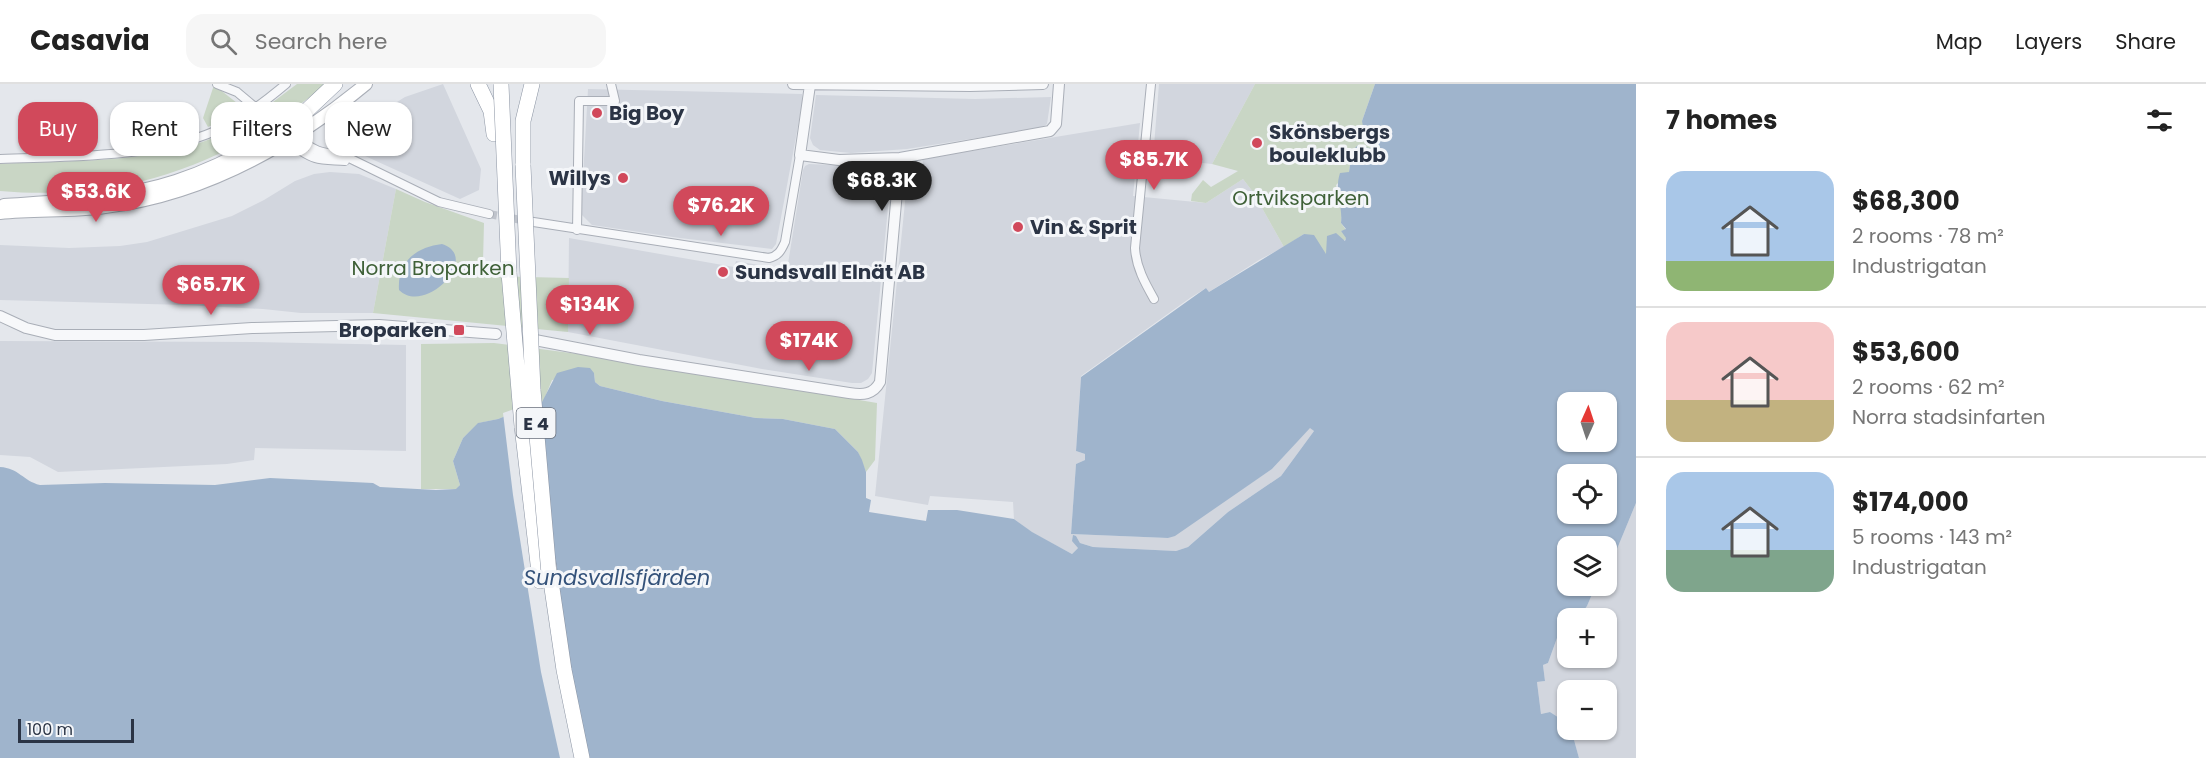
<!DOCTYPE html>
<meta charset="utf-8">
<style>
:root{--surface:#fff;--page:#f6f6f6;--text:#222;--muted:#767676;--line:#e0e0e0;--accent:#d1495b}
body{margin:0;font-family:Poppins,sans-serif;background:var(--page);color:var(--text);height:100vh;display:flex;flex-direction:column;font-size:22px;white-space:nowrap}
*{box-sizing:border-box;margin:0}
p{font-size:20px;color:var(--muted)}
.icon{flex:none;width:33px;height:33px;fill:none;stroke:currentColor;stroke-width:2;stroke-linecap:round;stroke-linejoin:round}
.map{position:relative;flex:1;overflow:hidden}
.panel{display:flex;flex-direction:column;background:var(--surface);width:570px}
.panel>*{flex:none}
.top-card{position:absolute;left:18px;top:18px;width:570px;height:54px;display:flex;gap:12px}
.needle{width:39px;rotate:3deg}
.controls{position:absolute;left:1557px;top:308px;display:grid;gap:12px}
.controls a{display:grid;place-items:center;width:60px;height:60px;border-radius:12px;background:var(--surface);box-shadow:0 2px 4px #0004;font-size:30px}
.scale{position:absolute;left:18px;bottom:15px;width:116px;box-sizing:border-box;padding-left:6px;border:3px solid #2b3445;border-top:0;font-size:16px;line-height:21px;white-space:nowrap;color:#2b3445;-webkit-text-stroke:4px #f4f6f9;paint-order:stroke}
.price{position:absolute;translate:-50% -51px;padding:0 14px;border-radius:21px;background:var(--accent);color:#fff;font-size:20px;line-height:39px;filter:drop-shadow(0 2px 3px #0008)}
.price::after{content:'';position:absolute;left:50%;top:36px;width:18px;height:14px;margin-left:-9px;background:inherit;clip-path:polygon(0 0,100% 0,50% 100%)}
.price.selected{background:#222;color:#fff}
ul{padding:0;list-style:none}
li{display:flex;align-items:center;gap:18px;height:150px;padding:0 30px}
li+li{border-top:2px solid var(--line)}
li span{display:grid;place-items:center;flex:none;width:168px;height:120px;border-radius:18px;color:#555}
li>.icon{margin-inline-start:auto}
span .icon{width:72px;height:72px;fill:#fffc;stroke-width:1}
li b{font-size:26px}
h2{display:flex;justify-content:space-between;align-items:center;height:72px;padding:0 30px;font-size:26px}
.chip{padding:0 21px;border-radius:18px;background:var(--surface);box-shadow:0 2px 4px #0004;font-size:21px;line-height:54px}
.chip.selected{background:var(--accent);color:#fff}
header{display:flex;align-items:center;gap:36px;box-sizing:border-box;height:84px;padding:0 30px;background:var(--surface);border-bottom:2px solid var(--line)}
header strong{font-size:28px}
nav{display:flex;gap:33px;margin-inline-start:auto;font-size:21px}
.search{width:420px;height:54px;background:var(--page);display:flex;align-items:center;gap:15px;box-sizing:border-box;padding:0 21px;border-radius:18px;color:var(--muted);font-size:22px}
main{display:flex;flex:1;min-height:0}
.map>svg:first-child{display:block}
.built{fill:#d2d6de}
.green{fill:#c9d6c5}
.water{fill:#9fb4cc;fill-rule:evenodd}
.pier{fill:#e4e7ec}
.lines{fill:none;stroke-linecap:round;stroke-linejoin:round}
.minor-tunnel{stroke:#bfc3cb;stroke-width:8;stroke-dasharray:8 4;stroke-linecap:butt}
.minor-casing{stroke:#a9aeb7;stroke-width:10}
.tertiary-casing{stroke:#a9aeb7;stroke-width:12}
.secondary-casing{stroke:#a9aeb7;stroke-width:14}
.motorway-casing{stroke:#8b94a3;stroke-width:16}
.minor{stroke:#f7f8fa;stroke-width:8}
.tertiary{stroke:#f7f8fa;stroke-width:10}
.secondary{stroke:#fff;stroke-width:12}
.motorway{stroke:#fff;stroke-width:15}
.motorway-bridge-casing{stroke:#8b94a3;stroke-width:16;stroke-linecap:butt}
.motorway-bridge{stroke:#fff;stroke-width:15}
.poi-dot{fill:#d1495b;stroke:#f4f6f9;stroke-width:2}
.labels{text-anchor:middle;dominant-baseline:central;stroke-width:6;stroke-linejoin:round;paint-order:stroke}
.shield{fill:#f4f6f9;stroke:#676e7b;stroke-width:1.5}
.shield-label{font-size:18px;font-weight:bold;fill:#2b3445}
.poi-label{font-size:20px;font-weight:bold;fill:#2b3445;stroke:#f4f6f9;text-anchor:start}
.park-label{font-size:20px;fill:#3f6138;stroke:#f4f6f9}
.water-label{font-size:21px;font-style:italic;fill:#34527a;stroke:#f4f6f9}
</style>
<header>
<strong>Casavia</strong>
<div class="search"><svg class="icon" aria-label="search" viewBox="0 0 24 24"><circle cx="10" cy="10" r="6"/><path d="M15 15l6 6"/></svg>Search here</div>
<nav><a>Map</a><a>Layers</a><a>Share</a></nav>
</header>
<main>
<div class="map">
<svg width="1636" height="674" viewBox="0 0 1636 674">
<rect width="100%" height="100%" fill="#e4e7ec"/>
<path class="built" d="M443 0 481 85 479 106 460 115 354 67 359 45 379 29 405 13Z
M1159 0H1255L1212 80 1153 74Z
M588 5 802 10V20L791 80 776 160 772 165 680 154 592 141 581 130Z
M816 11 975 15 1051 13 1047 40 1041 44 907 65 851 69 820 66 813 61 810 54Z
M1140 39 1133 112 1206 119 1243 95 1253 108 1284 163 1259 176 1209 208 1206 204 1190 214 1081 292 1076 367 1085 370V376L1076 380 1071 450 1168 454 1272 385 1310 343 1314 347 1281 392 1228 428 1188 463 1176 467 1093 463 1080 459 1076 452 1078 464 1072 470 1031 448 1014 435 1013 418 930 412 928 421 875 412 908 89 915 79H923L922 75Z
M809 80 880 83 886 84 891 93 872 289 868 295 861 299H852L762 285 568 248 569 154 734 183 736 177 787 186 803 86 805 82Z
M330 88 359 90 396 105 373 229H301L263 225 185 221 0 216V161L69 164 120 162 147 158 232 132 264 116 295 97 314 90Z
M0 257 254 258 406 261V367L255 364 254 376 227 380 58 388 30 373 0 371Z
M1636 419V674H1579L1571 645H1606V606H1568L1567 639 1550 628 1541 630 1537 598 1545 597 1543 581 1548 579 1557 554 1567 542 1568 573H1606V534H1578L1587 522 1596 501H1606L1607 478 1611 467 1617 465Z"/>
<path class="green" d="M297 0H326C229 80 127 118 0 107V80C68 76 149 80 213 54 244 42 270 20 297 0Z
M1255 0H1375L1362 37 1381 63 1380 68 1352 67 1349 88 1336 101 1342 130 1341 139 1346 146 1341 147 1347 154 1326 171 1304 150 1284 163 1253 108 1243 95 1206 119 1191 117 1192 110 1203 96 1211 103 1238 87 1212 80Z
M214 1 237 19 236 25 228 34 208 43 203 34Z
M396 105 425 118 484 139 483 178 489 192 569 194 568 248 373 229Z
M494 259 616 275 877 319 875 376 866 388 858 368 835 345 783 335 756 334 662 317 600 302 595 298 594 289 552 296 543 318 498 335 479 339 463 354 453 377 460 401 457 405H421V260Z"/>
<path class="water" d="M1375 0H1636V419L1617 465 1611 467 1607 478 1606 462H1568V501H1596L1587 522 1578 534H1568L1567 542 1557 554 1548 579 1543 581 1545 597 1537 598 1541 630 1550 628 1567 639 1568 645H1571L1579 674H0V383C19 384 23 397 40 401L105 399 215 401 270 394 373 399 380 403 436 406 456 405 460 401 453 377 463 354 478 339 498 335 542 318 557 289 578 283 590 284 594 289 595 298 600 302 662 317 756 334 783 335 835 345 858 368 862 376 866 388V414L871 416 869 428 926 437 928 426H957L1014 435 1032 448 1072 470 1078 464 1072 457 1073 451 1076 452 1080 459 1093 463 1176 467 1188 463 1228 428 1281 392 1314 347 1310 344 1272 385 1175 452 1168 454 1071 450 1076 380 1085 376V370L1076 367 1081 293 1206 204 1209 208 1304 150 1314 151 1326 170 1327 152 1336 149 1345 157 1346 154 1341 147 1346 145 1341 139C1343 121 1334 107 1340 89L1349 88 1352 67 1358 61 1380 67V63L1365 54 1362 37ZM1568 318H1606V357H1568ZM1568 390H1606V429H1568Z
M442 160C482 173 425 232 399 206 397 178 416 163 442 160Z"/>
<path class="pier" d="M538 316 554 491 587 674H560L541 588 513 411 503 329Z"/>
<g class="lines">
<path class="minor-tunnel" d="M489 130 527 137"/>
<defs>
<path id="minor" d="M217 0 237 8 256 24
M1151 0 1135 164C1136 183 1145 199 1154 215
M304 46 306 59C317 71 334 68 349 74L439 118 489 130
M283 59C297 62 303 70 315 74 324 77 335 76 345 77
M0 75C71 72 161 75 226 42 248 31 267 16 286 0
M527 137 769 174C778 172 781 167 785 158L800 71
M577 146 579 17H615L611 0"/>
<path id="tertiary" d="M793 0 970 2 1043 0
M810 1 800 71 839 76 900 74 1050 47 1056 40 1059 0
M0 232 26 244 55 251H144L252 244 379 241 496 250
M535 256 639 276 849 309C863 311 873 311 880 298L900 74"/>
<path id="secondary" d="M4 121C61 117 121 115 176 97 224 81 268 56 308 26
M0 129C35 125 70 128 105 123 203 111 291 62 366 0"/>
<path id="motorway" d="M478 0 491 27 494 50
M302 31 335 0
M523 81V37L532 0
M522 342 540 497
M548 477 564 586 582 674"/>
</defs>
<use href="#minor" class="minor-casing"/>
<use href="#tertiary" class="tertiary-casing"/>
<use href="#secondary" class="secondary-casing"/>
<use href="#motorway" class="motorway-casing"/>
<use href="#minor" class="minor"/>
<use href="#tertiary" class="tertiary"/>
<use href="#secondary" class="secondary"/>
<use href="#motorway" class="motorway"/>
<defs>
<path id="motorway-bridge" d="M501 0 509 189 522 342
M523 81 533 306 549 490"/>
</defs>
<use href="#motorway-bridge" class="motorway-bridge-casing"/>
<use href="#motorway-bridge" class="motorway-bridge"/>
</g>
<g class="poi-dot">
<circle cx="597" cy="29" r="6"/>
<circle cx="1257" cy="59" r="6"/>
<circle cx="623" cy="94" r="6"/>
<circle cx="1018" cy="143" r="6"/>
<circle cx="723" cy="188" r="6"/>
<rect x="453" y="240" width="12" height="12" rx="3"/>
</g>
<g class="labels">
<rect class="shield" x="516.5" y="324" width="39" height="30" rx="4.5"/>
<g class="shield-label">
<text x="536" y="339">E 4</text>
</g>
<g class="poi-label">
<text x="609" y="29">Big Boy</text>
<text x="1269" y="48">Skönsbergs<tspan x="1269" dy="23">bouleklubb</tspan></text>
<text x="611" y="94" text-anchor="end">Willys</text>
<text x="1030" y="143">Vin &amp; Sprit</text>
<text x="735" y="188">Sundsvall Elnät AB</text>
<text x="447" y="246" text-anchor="end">Broparken</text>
</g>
<g class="park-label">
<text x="1301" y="114">Ortviksparken</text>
<text x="433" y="184">Norra Broparken</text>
</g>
<g class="water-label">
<text x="617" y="493">Sundsvallsfjärden</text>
</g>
</g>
</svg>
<div class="controls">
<a><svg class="needle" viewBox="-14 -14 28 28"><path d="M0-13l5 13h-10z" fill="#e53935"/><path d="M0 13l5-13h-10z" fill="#767676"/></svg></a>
<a><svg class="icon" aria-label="locate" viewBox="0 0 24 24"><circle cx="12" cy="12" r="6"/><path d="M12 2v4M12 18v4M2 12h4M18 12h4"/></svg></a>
<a><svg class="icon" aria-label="layers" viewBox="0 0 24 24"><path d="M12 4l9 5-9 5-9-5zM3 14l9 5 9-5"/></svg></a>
<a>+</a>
<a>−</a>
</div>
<div class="scale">100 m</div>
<b class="price" style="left:1154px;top:107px">$85.7K</b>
<b class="price selected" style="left:882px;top:128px">$68.3K</b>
<b class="price" style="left:96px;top:139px">$53.6K</b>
<b class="price" style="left:721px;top:153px">$76.2K</b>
<b class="price" style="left:211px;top:232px">$65.7K</b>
<b class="price" style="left:590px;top:252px">$134K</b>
<b class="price" style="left:809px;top:288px">$174K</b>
<div class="top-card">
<a class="chip selected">Buy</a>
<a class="chip">Rent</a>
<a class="chip">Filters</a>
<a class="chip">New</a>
</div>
</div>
<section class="panel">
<h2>7 homes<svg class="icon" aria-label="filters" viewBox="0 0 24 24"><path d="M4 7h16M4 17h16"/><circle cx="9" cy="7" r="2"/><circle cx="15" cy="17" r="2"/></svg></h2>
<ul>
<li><span style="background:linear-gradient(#a9c7e8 75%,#8fb573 0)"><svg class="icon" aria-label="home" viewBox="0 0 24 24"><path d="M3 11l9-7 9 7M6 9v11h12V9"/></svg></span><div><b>$68,300</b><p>2 rooms · 78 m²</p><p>Industrigatan</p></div></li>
<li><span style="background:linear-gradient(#f6c9c9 65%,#c2b280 0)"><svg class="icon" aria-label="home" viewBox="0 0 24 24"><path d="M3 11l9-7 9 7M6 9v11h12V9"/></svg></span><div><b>$53,600</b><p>2 rooms · 62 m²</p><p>Norra stadsinfarten</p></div></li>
<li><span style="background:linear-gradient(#a9c7e8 65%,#7fa58c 0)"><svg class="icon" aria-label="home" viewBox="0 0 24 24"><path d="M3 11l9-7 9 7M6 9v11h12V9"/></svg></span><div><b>$174,000</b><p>5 rooms · 143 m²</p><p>Industrigatan</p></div></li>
</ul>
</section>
</main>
